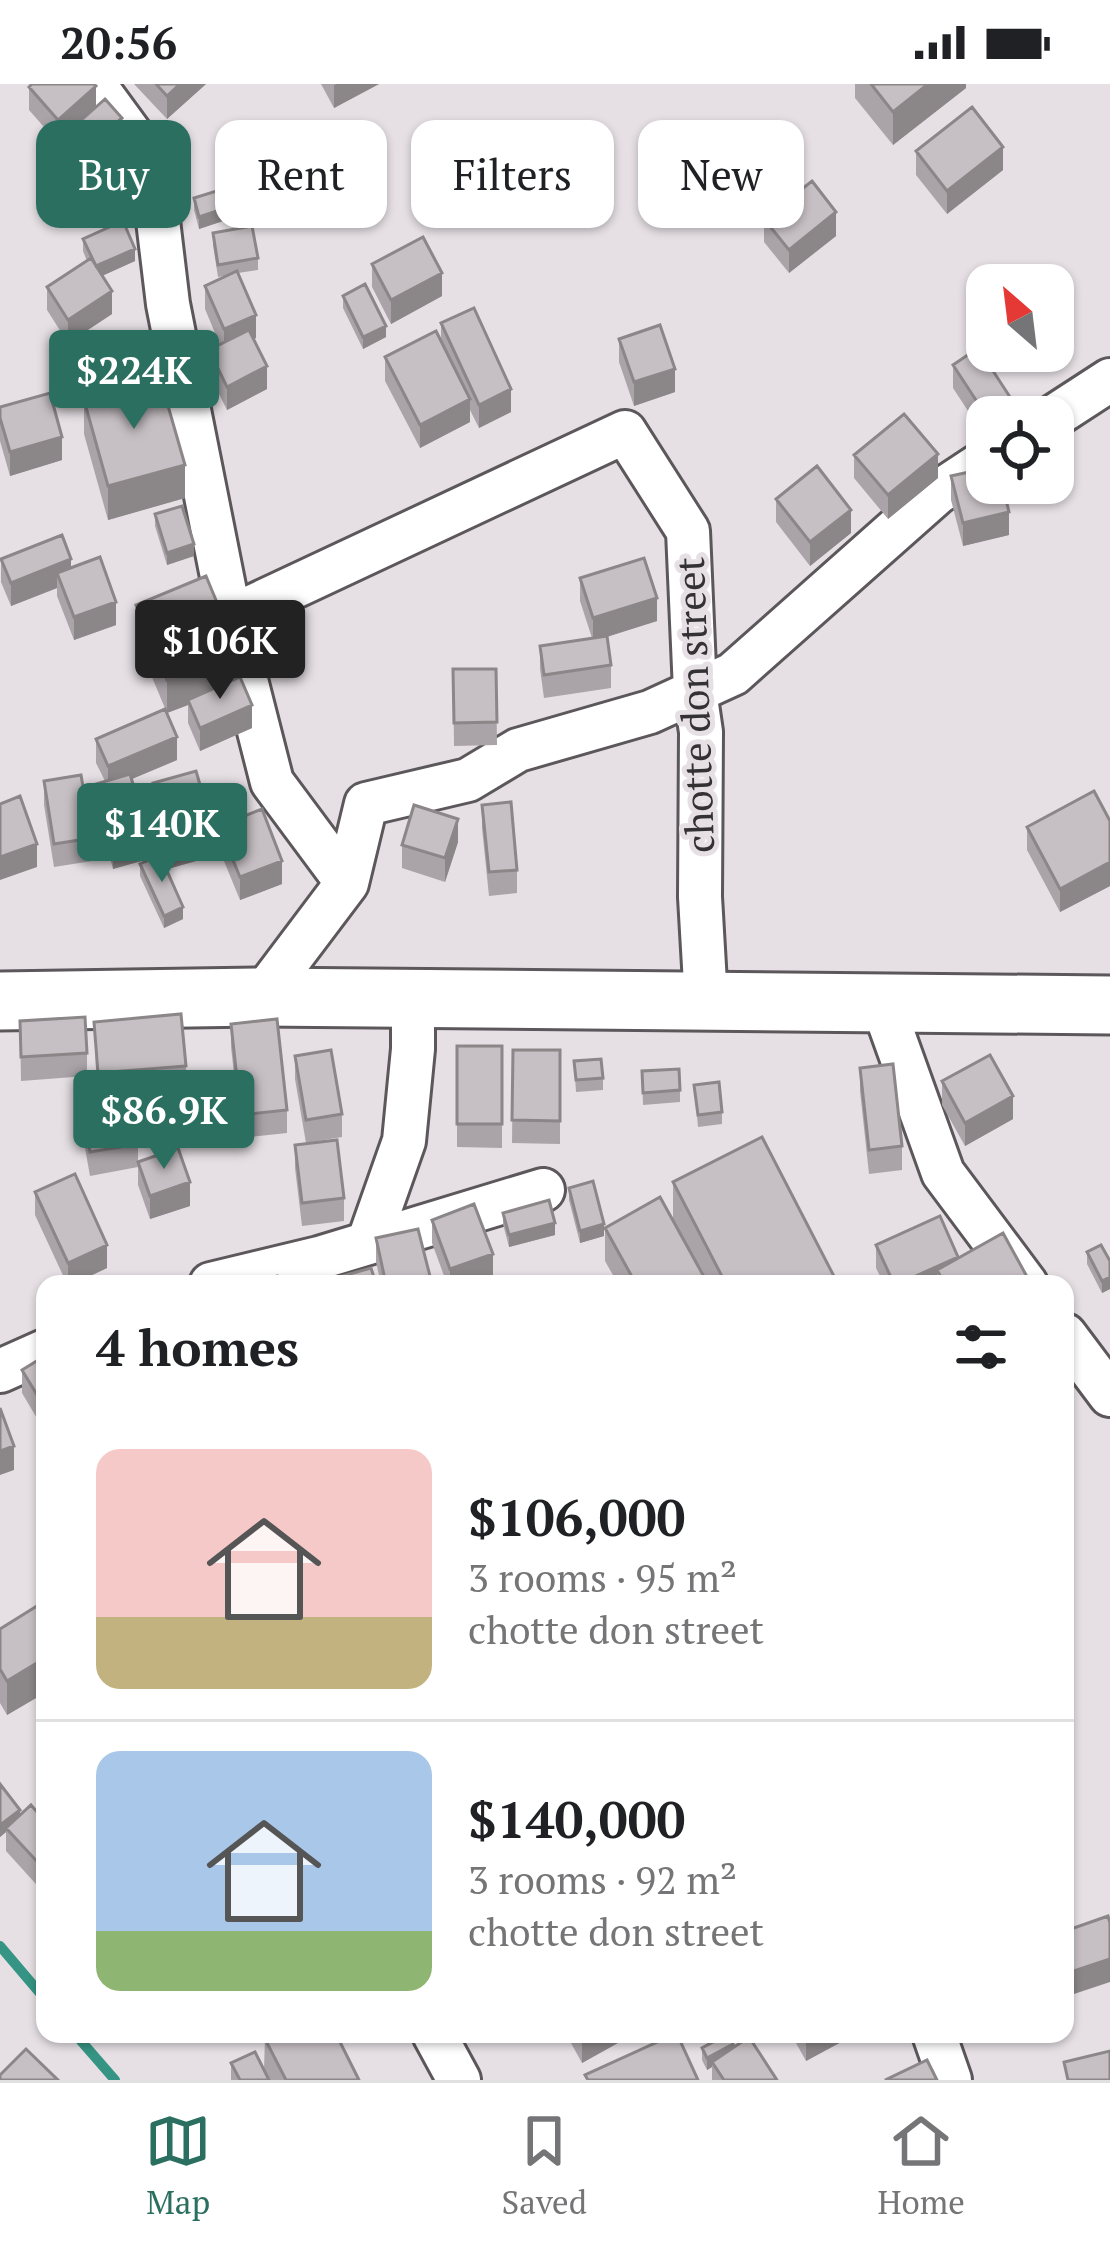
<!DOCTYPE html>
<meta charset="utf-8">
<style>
:root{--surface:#fff;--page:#f2f2f2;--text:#202124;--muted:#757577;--line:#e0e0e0;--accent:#2b6f61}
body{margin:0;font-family:"PT Serif",serif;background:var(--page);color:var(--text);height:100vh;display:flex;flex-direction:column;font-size:45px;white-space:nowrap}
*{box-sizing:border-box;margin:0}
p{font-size:39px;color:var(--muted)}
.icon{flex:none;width:66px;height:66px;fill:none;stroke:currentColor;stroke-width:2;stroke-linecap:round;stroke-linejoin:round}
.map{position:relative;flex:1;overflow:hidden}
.drawer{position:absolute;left:36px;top:1191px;width:1038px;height:768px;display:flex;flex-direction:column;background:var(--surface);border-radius:24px;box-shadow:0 3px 9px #0004}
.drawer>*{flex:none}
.banner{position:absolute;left:36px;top:36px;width:1038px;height:108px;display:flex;gap:24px}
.needle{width:78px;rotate:332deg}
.buttons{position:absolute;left:966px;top:180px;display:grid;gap:24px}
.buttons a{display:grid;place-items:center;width:108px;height:108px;border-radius:24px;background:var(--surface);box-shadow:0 3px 9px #0004;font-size:60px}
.price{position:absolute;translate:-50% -102px;padding:0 27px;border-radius:12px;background:var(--accent);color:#fff;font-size:39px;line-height:78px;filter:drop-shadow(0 3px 6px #0008)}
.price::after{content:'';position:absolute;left:50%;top:72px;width:36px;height:27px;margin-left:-18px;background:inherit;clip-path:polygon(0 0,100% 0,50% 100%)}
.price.selected{background:#222;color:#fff}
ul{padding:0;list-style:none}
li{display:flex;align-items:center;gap:36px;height:300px;padding:0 60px}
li+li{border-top:3px solid var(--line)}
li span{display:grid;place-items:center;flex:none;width:336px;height:240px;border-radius:24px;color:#555}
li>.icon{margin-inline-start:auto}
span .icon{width:144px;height:144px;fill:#fffc;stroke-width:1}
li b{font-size:51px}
h2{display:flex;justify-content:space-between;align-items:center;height:144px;padding:0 60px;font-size:51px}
.chip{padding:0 42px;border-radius:24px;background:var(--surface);box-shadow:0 3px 9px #0004;font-size:42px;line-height:108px}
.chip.selected{background:var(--accent);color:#fff}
.status{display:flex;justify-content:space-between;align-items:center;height:84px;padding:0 60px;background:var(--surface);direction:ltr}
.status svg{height:33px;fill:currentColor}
.menu{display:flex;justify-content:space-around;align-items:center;height:168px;border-top:3px solid var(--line);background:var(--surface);font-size:33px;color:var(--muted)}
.menu a{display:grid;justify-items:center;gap:6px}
.menu .selected{color:var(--accent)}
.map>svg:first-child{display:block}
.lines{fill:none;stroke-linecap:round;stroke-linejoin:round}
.stream{stroke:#359483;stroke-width:10}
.street-casing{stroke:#5c575a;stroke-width:48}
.secondary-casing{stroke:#5c575a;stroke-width:63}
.street{stroke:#fff;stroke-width:42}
.secondary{stroke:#fff;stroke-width:57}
.wall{fill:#aaa4a8}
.shaded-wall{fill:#8b8688}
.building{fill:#c6bfc3;stroke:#8b8688;stroke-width:3}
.labels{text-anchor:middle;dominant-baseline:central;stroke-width:10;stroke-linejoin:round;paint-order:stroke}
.street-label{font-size:39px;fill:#343133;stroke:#e6e0e4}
</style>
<div class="status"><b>20:56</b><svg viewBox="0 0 49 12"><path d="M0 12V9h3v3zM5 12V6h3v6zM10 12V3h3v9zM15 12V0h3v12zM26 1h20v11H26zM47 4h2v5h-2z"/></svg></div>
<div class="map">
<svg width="1110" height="1996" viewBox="0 0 1110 1996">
<rect width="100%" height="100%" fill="#e6e0e4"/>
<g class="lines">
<path class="stream" d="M0 1862 45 1915
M75 1950 115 1996"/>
<defs>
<path id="street" d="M94 0 151 78 168 220 230 533 272 698 347 799 261 913
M1053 333 1110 296
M230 533 625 348 688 447 695 607 701 648 700 813 706 917
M347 799 366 720 468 696 518 666 650 628 733 590 937 409 987 376
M882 919 943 1089 1026 1200
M368 1159 404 1057 413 965V914
M211 1200 319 1174 543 1106
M1065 1251 1110 1311
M0 1287 45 1267
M434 1950 459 1996
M934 1950 950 1996"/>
<path id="secondary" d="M0 917 261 913 1110 921"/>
</defs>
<use href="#street" class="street-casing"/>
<use href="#secondary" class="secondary-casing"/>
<use href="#street" class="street"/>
<use href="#secondary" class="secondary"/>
</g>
<path class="wall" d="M134 0H206L167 35Z
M321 0H379L334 24Z
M855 0H966V4L893 61 855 14Z
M29 3 96 23 122 57 77 97 60 78V57L58 59 29 26Z
M916 67 1003 86 947 130 916 91Z
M194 114 232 134 199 145 194 126Z
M764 135 836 152 789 189 764 158Z
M213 149 258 174V186L238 189 256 254 253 255 267 305 227 326 209 290V266L220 261 205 225V202L230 191 218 193 213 161Z
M83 155 135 177 102 192 112 230 68 259 47 226V203L87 177 83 167Z
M372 180 442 212 391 240 372 203Z
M343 212 386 253 363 265 343 224Z
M441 239 511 328 479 344 470 326V338L420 364 385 297V273L441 258Z
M619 255 675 308 634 322 619 278Z
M953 281 1012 333 987 356 953 304Z
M84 316 185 414 108 436 84 350Z
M0 323 62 376 10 392 0 357Z
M854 371 938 394 888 435 854 394Z
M951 392 1009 451 963 462 951 416Z
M776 415 851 449 810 482 776 438Z
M155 430 194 472 167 481 155 442Z
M1 475 71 484 116 541 74 556 57 512V504L11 522 1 498Z
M580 494 657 537 607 553 611 581V604L544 614 540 585V562L592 554 580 517Z
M136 521 237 594 252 644 200 667 188 639V621L167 629 136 555Z
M453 585H496L497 661 454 662Z
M96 655 177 676 132 695 148 775 113 785 96 723V700L105 697 96 679Z
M44 697 92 754V777L54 783 44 721Z
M153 699 214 772 171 784 153 722Z
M482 721 517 786V809L489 812 482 744Z
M1110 737V802L1060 828 1027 766V743Z
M219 742 282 800 240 816 219 765Z
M458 758 445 798 402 784V761Z
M140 780 183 835 164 844 140 792Z
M20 937 87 969V992L21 997Z
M94 938 186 982V1005L129 1010 138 1060V1083L90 1092 80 1036V1012L97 1009Z
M231 940 287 1026V1049L241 1054 231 963Z
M457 962H502V1064L457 1063Z
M513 966H560V1060L512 1059Z
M295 972 342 1030V1053L306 1059 295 995Z
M574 977 603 994V1006L576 1008Z
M860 984 902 1062V1086L869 1090 860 1007Z
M642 987 680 1006V1018L643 1021Z
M942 997 1013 1035 965 1062 942 1021Z
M694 1001 722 1028V1040L698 1043Z
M295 1061 344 1114V1137L302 1142 295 1084Z
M138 1078 190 1122 150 1135 138 1101Z
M673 1098 838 1200H618L605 1177V1144L673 1137Z
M569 1104 604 1152 580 1159 569 1116Z
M35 1108 107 1184 73 1200H67L35 1131Z
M503 1129 555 1151 509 1163 503 1140Z
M432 1136 493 1193 473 1200H447L432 1159Z
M376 1154 432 1200H381L376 1178Z
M876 1161 958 1174 1031 1200H884L876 1184Z
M1087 1168 1110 1177V1205L1102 1209 1087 1180Z
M45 1272V1348L22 1309V1286Z
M45 1517V1643L36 1627V1614L7 1631 0 1619V1545Z
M0 1700 20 1731 45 1737 44 1809 6 1767V1748L0 1753Z
M263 1950H336L359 1996H231V1979L264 1986 265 1953Z
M566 1950H634L582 1979Z
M791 1950H856L806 1977Z
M702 1964H733L777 1996H712V1983L707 1986 702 1976Z"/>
<path class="shaded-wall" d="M180 0H206L167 35V12Z
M337 0H379L334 24V1Z
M928 0H966V4L893 61V28Z
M96 2V26L58 59V36Z
M122 34V57L77 97V73Z
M1003 63V86L947 130V107Z
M232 122V134L199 145V133Z
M836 128V152L789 189V166Z
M135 165V177L95 195V183Z
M442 189V212L391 240V216Z
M112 207V230L68 259V236Z
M256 231V254L224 268V245Z
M386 242V253L363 265V253Z
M267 282V305L227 326V303Z
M675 285V308L634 322V298Z
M511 305V328L479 344V321Z
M470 315V338L420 364V341Z
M1012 316V333H987V356V333Z
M62 353V376L10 392V368Z
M938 370V394L888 435V411Z
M185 381V414L108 436V402Z
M851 426V449L810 482V458Z
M1009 428V451L963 462V439Z
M194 460V472L167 481V469Z
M71 475V498L57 489V504L11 522V499Z
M657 514V537L593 557V534Z
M116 518V541L74 556V533Z
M237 567V601L188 616V621L167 629V596Z
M252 621V644L200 667V644Z
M177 653V676L108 705V682Z
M458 735V758L445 798V774Z
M214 749V772L171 784V761Z
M148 751V775L113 785V761Z
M37 760V783L0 796V773Z
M282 777V800L240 816V793Z
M1110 778V802L1060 828V805Z
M183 823V835L164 844V832Z
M1013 1012V1035L965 1062V1039Z
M190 1098V1122L150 1135V1112Z
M555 1139V1151L509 1163V1151Z
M604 1140V1152L580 1159V1147Z
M107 1161V1184L73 1200H68V1179Z
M493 1170V1193L473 1200H450V1185Z
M958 1173 937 1186V1200H898Z
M1110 1193V1205L1102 1209V1197Z
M14 1362V1386L0 1391V1367Z
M45 1574V1608L36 1604V1614L7 1631V1597Z
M20 1726V1738L6 1744V1748L0 1753V1741Z
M1110 1875V1898L1065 1913V1890Z
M582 1950H634L582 1979Z
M814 1950H856L806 1977V1954Z
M733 1960V1972L712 1978V1983L707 1986V1974Z"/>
<path class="building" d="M32 0H94L96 2 58 36 29 3Z
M156 0H180L167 12Z
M871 0H928L893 28Z
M105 15 122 34 77 73 60 55Z
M972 23 1003 63 947 107 916 67Z
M812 97 836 128 789 166 764 135Z
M226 104 232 122 199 133 194 114Z
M123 137 135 165 96 182 83 155Z
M252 142 258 174 218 181 213 149Z
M423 153 442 189 391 216 372 180Z
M91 174 112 207 68 236 47 203Z
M237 187 256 231 224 245 205 202Z
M365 200 386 242 363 253 343 212Z
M474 224 511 305 479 321 441 239Z
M660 241 675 285 634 298 619 255Z
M249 246 267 282 227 303 209 266Z
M436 247 470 315 420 341 385 273Z
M978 264 1012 316 987 333 953 281Z
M160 294 185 381 108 402 84 316Z
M50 309 62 353 10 368 0 334V323Z
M904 330 938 370 888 411 854 371Z
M817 382 851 426 810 458 776 415Z
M987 384V399H1002L1009 428 963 439 951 392Z
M182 422 194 460 167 469 155 430Z
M62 451 71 475 11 499 1 475Z
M100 473 116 518 74 533 57 489Z
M644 474 657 514 593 534 580 494Z
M206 492 237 567 167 596 136 521Z
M607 552 611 581 544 591 540 562Z
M453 585H496L497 638 454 639Z
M240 593 252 621 200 644 188 616Z
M165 625 177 653 108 682 96 655Z
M196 687 214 749 171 761 153 699Z
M130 690 148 751 113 761 96 700Z
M81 691 92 754 54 760 44 697Z
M1094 707 1110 737V778L1060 805 1027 743Z
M20 712 37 760 0 773V720Z
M511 718 517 786 489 788 482 721Z
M414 721 458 735 445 774 402 761Z
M262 725 282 777 240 793 219 742Z
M160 771 183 823 164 832 140 780Z
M181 930 186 982 98 989 94 938Z
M85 933 87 969 21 973 20 937Z
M277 935 287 1026 241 1031 231 940Z
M457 962H502V1040H457Z
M331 966 342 1030 306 1036 295 972Z
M513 966H560V1037L512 1036Z
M990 971 1013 1012 965 1039 942 997Z
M601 975 603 994 576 996 574 977Z
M893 980 902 1062 869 1066 860 984Z
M679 985 680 1006 643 1009 642 987Z
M719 998 722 1028 698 1031 694 1001Z
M128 1003 138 1060 90 1068 80 1012Z
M762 1053 838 1200H726L673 1098Z
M337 1056 344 1114 302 1119 295 1061Z
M178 1064 190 1098 150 1112 138 1078Z
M75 1090 107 1161 68 1179 35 1108Z
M593 1097 604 1140 580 1147 569 1104Z
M660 1113 708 1200H636L605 1144Z
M549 1116 555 1139 509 1151 503 1129Z
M474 1120 493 1170 450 1185 432 1136Z
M940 1132 958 1173 898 1200H894L876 1161Z
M418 1145 432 1200H386L376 1154Z
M1003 1149 1031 1200H945L937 1186Z
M1101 1161 1110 1177V1193L1102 1197 1087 1168Z
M371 1184 376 1200H341L339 1193Z
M277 1192 278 1200H246V1199Z
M45 1272V1324L22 1286Z
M0 1324 14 1362 0 1367Z
M45 1517V1574L7 1597 0 1585V1545Z
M45 1599V1620L36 1604Z
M0 1700 20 1726 0 1741Z
M31 1721 45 1737 44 1785 6 1744Z
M1108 1832 1110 1839V1875L1065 1890V1847Z
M270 1950H336L359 1996H286L264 1953Z
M675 1950H677L698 1996H588L585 1991Z
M728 1950 733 1960 707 1974 702 1964Z
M749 1953 777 1996H724L712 1978Z
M26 1965 58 1996H0V1991Z
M1110 1967V1996H1068L1064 1978Z
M255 1968 269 1996H240L231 1979Z
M927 1976 937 1996H885Z"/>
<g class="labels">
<g class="street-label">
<text transform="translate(694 621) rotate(-92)">chotte don street</text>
</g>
</g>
</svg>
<div class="buttons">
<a><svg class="needle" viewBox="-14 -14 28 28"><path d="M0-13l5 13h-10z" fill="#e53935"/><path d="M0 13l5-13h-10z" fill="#757577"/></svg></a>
<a><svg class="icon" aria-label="locate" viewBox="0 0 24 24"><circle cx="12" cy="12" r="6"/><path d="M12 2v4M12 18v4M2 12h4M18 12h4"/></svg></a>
</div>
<b class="price" style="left:134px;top:348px">$224K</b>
<b class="price selected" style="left:220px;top:618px">$106K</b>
<b class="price" style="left:162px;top:801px">$140K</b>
<b class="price" style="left:164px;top:1088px">$86.9K</b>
<div class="banner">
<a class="chip selected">Buy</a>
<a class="chip">Rent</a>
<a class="chip">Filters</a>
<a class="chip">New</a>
</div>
<section class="drawer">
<h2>4 homes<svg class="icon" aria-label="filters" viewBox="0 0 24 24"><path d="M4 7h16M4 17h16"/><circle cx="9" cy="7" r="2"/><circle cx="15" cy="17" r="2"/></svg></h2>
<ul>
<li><span style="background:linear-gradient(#f6c9c9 70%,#c2b280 0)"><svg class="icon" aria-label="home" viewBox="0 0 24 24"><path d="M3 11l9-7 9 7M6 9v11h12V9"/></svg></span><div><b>$106,000</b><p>3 rooms · 95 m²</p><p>chotte don street</p></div></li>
<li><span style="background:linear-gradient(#a9c7e8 75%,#8fb573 0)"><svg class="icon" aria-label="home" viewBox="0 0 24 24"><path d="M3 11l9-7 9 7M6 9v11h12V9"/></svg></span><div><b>$140,000</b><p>3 rooms · 92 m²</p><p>chotte don street</p></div></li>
</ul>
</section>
</div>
<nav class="menu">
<a class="selected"><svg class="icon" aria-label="map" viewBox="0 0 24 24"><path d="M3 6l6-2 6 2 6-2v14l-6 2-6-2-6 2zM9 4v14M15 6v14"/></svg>Map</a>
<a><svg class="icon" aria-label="saved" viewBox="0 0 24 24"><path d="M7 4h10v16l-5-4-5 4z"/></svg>Saved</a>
<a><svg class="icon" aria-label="home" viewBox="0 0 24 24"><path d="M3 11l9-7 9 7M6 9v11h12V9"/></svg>Home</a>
</nav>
